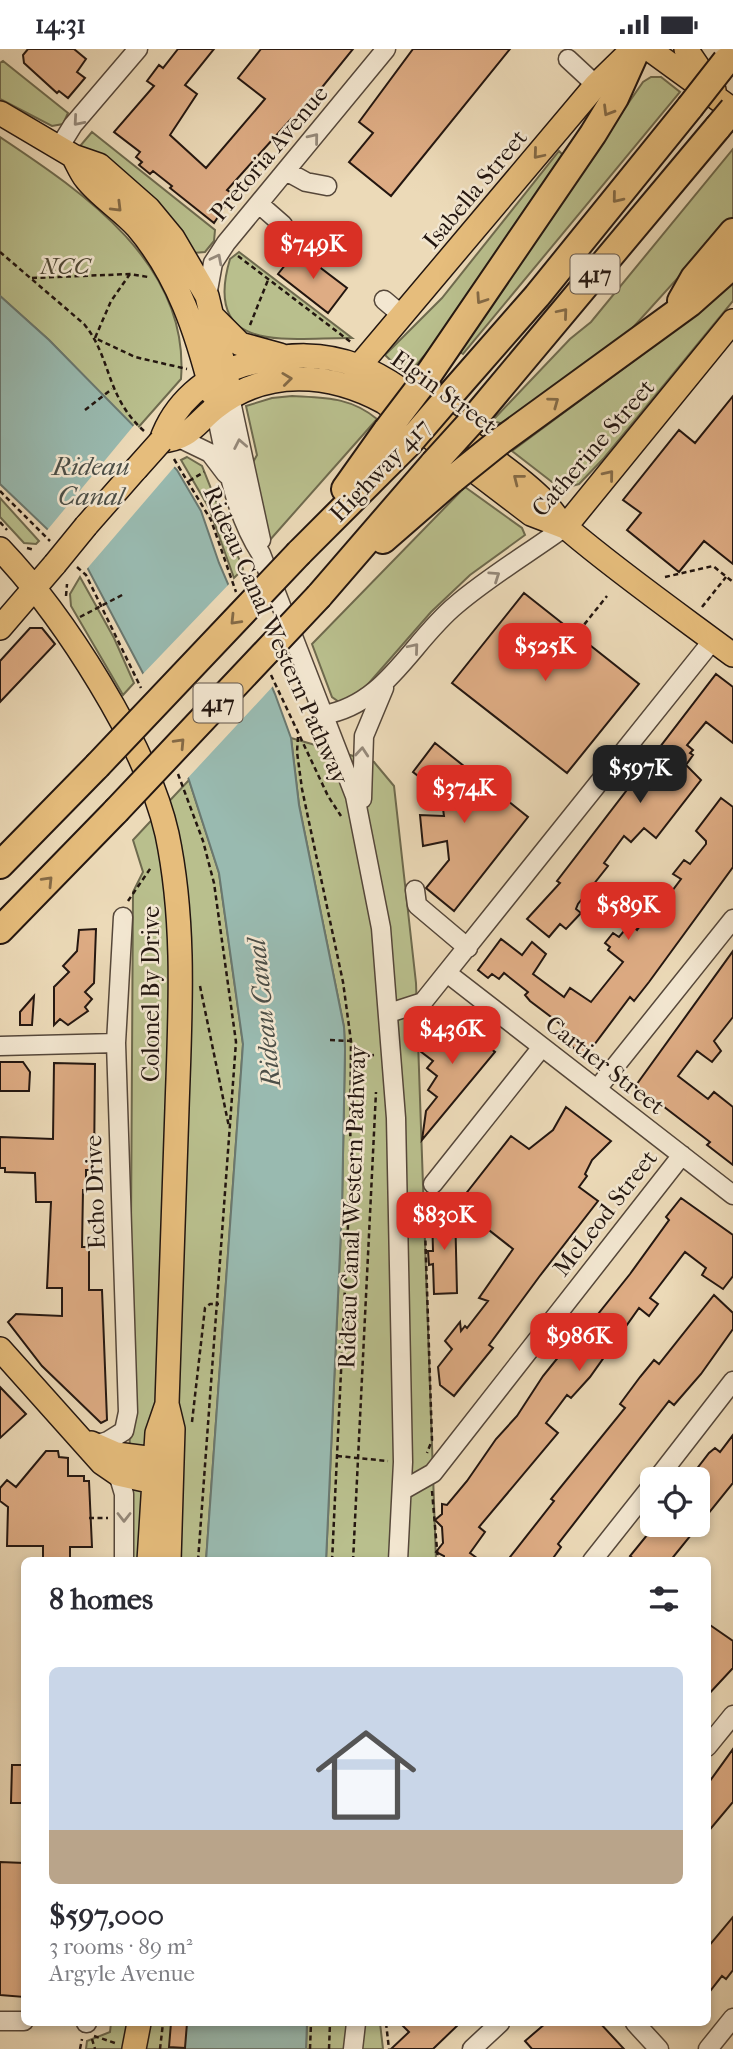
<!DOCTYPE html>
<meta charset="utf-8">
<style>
:root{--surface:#fff;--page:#f2f2f3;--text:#2b2b33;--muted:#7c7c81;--line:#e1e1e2;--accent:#d93025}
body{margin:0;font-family:"IM FELL French Canon",serif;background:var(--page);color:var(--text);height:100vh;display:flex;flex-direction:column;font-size:26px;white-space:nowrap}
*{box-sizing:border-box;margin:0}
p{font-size:23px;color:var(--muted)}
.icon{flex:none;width:38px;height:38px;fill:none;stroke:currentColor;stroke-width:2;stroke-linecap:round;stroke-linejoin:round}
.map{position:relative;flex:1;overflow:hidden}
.drawer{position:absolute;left:21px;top:1508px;width:690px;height:469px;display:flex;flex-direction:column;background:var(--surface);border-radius:10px;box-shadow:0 4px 10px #0003}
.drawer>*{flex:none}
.controls{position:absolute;left:640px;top:1418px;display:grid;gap:14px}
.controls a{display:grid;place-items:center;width:70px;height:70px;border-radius:10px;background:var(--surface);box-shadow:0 4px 10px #0003;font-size:35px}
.price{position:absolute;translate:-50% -60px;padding:0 16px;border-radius:14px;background:var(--accent);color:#fff;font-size:23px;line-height:46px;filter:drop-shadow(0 2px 4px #0008)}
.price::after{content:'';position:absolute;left:50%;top:42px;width:21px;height:16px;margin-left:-10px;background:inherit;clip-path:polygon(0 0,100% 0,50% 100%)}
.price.selected{background:#222;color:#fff}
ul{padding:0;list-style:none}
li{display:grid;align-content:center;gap:14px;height:371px;padding:0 28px}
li+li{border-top:2px solid var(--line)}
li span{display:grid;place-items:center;height:217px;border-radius:10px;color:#555}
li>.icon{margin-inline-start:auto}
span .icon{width:126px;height:126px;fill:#fffc;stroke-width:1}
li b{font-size:30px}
h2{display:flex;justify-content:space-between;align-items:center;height:84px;padding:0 28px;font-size:30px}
.status{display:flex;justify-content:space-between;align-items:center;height:49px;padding:0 35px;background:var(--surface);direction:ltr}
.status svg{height:19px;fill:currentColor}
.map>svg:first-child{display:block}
.green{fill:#b9bf8d;stroke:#6e6a4e;stroke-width:2}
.water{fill:#99bab0;stroke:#6a7870;stroke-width:2}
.pier{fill:#ecdab8}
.building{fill:#deac84;stroke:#231610;stroke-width:2}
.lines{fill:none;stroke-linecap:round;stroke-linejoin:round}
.minor-casing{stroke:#55473a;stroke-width:21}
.major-casing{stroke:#231610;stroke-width:26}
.highway-casing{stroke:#231610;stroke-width:30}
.path{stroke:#231610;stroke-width:2.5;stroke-dasharray:5 3.5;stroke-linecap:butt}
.minor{stroke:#f3e7d1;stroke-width:18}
.major{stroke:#e6bd7c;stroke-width:23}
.highway{stroke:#e6bd7c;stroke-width:26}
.major-bridge-casing{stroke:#231610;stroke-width:26;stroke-linecap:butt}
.highway-bridge-casing{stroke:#231610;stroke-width:30;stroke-linecap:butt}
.major-bridge{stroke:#e6bd7c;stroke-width:23}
.highway-bridge{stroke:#e6bd7c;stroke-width:26}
.oneway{stroke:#846a46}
.oneway2{stroke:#95897a}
.labels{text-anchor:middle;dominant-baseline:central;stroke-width:5;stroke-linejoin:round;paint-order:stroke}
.shield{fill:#f3e7d1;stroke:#61554a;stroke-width:2}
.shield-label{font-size:23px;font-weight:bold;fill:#231610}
.street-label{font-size:24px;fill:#231610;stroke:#f3e7d1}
.park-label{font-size:24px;font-style:italic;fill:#504936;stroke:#f3e7d1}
.water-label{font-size:26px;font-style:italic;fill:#4c4f48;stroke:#f3e7d1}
</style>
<div class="status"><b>14:31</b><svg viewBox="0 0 49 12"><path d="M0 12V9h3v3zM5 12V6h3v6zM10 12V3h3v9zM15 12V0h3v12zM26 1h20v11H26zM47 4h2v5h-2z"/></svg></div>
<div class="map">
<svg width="733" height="2000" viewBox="0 0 733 2000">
<rect width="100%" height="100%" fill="#ecdab8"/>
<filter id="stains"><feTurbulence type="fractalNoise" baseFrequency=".00286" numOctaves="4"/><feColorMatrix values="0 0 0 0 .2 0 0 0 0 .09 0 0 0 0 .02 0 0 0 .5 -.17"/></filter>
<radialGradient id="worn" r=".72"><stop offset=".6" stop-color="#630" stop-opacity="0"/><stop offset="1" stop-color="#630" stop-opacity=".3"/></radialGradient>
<path class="green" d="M3 12 68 64 63 75 52 77 0 50V14Z
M651 28H661L680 43 463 305 457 301 643 33Z
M92 83 215 181 214 192 205 203 193 204 114 122 80 97Z
M0 88C84 144 190 215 181 330L136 381 49 291 0 247Z
M733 100V168L618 295 504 375 492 372 570 290 591 273Z
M559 102 564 107 441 287 407 327 385 306 442 249Z
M239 203 352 289C291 288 201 308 230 210Z
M733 226V252L604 409 579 435 561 440 512 402 674 282Z
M292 347C326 349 350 348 377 370L269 492 252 415 257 406 246 357 272 349Z
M187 408 202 417 243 520 234 529 209 459 181 411Z
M465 438 522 479 525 486 470 526 431 563 355 650 339 653 332 648 312 595Z
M0 449 39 492 36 495 24 494 0 468Z
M80 528 114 589 134 634 123 646 71 557 70 545Z
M291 689 374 713 394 737 416 934 436 1512H326L342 1159 345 1000 344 978 299 756Z
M189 731 219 824 243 995 206 1512H129L133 843 143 823 133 791Z
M111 1974H172L170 2000H86L87 1992 110 1983Z
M307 1974H380L383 2000H306Z"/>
<path class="water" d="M0 247 49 291 177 421 201 462 219 514 275 645 291 689 299 756 344 978 345 1000 342 1159 326 1512H206L243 995 219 824 189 731 145 628 87 518 0 435Z
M172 1974H307L306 2000H170Z"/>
<path class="pier" d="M135 375 176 416 85 522 44 485Z
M231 533 275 635 185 732 140 628Z"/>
<path class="building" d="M28 0H74L86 10 77 23 85 29 68 49 59 42 57 44 24 14 23 6Z
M178 0H214L185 36 197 45 170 86 206 119 265 50 238 29 261 0H353L294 73 291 70 227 141 233 145 214 174 170 139 172 137 153 122 150 125 139 116 142 113 136 108 140 103 114 83 154 37 147 32 159 16 163 19Z
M413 0H510L391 147 349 113 373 84 359 73Z
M297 201 347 239 328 264 278 225Z
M733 347V515L704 492 679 523 627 481 641 464 623 451 679 381 695 394Z
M524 544 639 635 567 724 452 634Z
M30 579H42L55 595 0 653V612Z
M716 625 733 638V694L706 673 687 696 693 701 690 704 693 706 686 716 701 731 656 789 644 779 631 793 624 787 604 814 608 817 578 855 576 860 581 864 566 880 560 875 549 888 527 870 560 834 557 832Z
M435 694 528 768 454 862 426 839 449 811 447 792 423 797 420 766 444 767 441 745 413 723Z
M721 749 733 758V818L649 933 634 952 630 948 585 1008 570 996 573 992 560 982 563 977 530 952 525 946 528 943 504 924 499 930 492 925 488 929 478 921 501 890 522 906 532 893 546 905 533 925 564 948 570 939 591 953 623 913 608 901 610 898 605 894 613 884 619 888 630 875 637 881 659 851 663 854 681 830 673 825 684 811 690 815 706 795V792L696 782Z
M96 880 94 934 85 943 92 950 85 958 88 962 68 976 60 970 54 976V938L69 923 63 917 77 902 79 881Z
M733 902V968L714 992 721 1002 712 1013 697 1002 678 1027 708 1050 714 1043 733 1058V1116L707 1096 710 1093 655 1051 653 1054 634 1039Z
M34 947 32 976H20V963Z
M451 968 495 1003 422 1091 426 1062 437 1048 428 1041 437 1027 427 1019 433 1012 420 1002 445 970Z
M0 1013H23L30 1023 29 1042H0Z
M54 1014 95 1015 94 1121H86V1141H83L82 1198H89V1241H102L107 1371 101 1374 42 1317 8 1273 16 1265 62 1267V1239H47L51 1153H36L35 1124 5 1123V1119H0V1088L53 1090Z
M566 1058 611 1092 592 1111 585 1125 587 1127 579 1138 598 1152 539 1228 489 1296 493 1299 454 1347 440 1336 438 1318 452 1300 445 1292 460 1273 461 1282 465 1277 467 1279 488 1252 479 1249 513 1200 457 1156 511 1087 529 1100 553 1081Z
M681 1149 733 1186V1227L723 1240 702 1226 706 1219 685 1203 650 1249 658 1255 649 1267 639 1259 590 1328 571 1349 567 1346 546 1374 558 1384 479 1478 485 1483 470 1504 481 1512H444V1507L436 1503 443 1494 442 1478 435 1471 442 1465V1455L447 1456 467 1432 496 1390 517 1367 543 1327 568 1296 570 1298 578 1290 630 1225 669 1171 666 1168Z
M455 1159 457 1244 434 1245 433 1215 429 1216 428 1202H433L432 1165H439V1160Z
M714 1246 733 1264V1280L701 1325 674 1356 669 1352 558 1495 561 1498 551 1512H507L554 1452 551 1450 625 1359 620 1355 640 1328 654 1311 659 1315Z
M0 1338 26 1365 0 1389Z
M733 1386V1434L670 1512H637L630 1507 656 1475H698V1430H689L709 1404 715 1399 720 1403Z
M46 1402H58L59 1408 68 1409V1427H84V1432H89L92 1498H70V1512H43V1497H7L8 1458 0 1452V1439L7 1431 16 1438Z
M707 1574 733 1592V1619L707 1647Z
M733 1700V1753L707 1784V1736Z
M12 1716H24V1754H11Z
M0 1813 24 1814V1948L0 1946Z
M733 1868V1921L726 1930 722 1927 707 1946V1899Z
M171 1974H187L185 1999 169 1998Z
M400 1974H460L433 2000H391L409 1983Z
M546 1974H600L624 2000H532L525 1992Z"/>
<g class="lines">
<defs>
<path id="minor" d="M568 10 596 36
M60 97 73 76 138 0
M286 122 306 133 327 137
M259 155 283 176
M207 247 213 214 226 194 386 0
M384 251 403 267
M230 348 261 491
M215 359C226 409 233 462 261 505L355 747 381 879 396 1069 403 1413 398 1512
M181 390 210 404 226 425
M323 666C386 656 411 593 456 556 490 527 529 504 565 478
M362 750 364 687 384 639
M415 841 417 856 468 899
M447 924 733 1146
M389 964 423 953 713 591
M0 997 116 994
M597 1040 733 870
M433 1135 542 998
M94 1396 108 1392 124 1382 128 1363 116 994 123 868
M118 1425 124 1445V1512
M657 1430 733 1332
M403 1441 433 1424 682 1106
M592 1512 653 1435
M707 1698 733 1666
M0 1972H24
M86 1974H87
M635 1974 659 2000
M353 2000 356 1974
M472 2000 500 1974
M708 2000 733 1969"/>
<path id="major" d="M649 0 733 61
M686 0 714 41
M0 64 73 107 99 116 149 160 173 189 207 247 228 335
M73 107C77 114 81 124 86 130 100 148 122 161 137 178 178 226 197 284 212 344
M214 269 240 295 280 306
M360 316 596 36 633 0
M86 477 136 420
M565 478 531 465 384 353C329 323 266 319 215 359 195 375 189 390 161 392 174 354 206 327 243 316 345 288 387 328 462 387 488 407 518 426 541 449 551 459 558 472 569 481 621 525 678 565 733 606
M565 478 733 272
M0 500C63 566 147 696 167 785 186 875 180 967 177 1059 174 1157 170 1256 167 1355L173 1380 169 1512
M0 579 55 515
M0 1300 102 1414 118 1425 154 1433
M91 1394 116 1405 170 1412
M149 1512 157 1384 167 1355
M134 2000 139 1974"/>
<path id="highway" d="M681 252 694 229 733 183
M422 335 593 85 615 49 637 0
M445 352 537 247 690 58
M472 372 718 78
M499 393 690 254 733 216
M345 440 387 381
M383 491 453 430
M299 504 408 395
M319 547 434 414
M0 816 97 717
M0 881 116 762"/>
</defs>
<use href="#minor" class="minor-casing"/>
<use href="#major" class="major-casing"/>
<use href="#highway" class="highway-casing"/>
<path class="path" d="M0 203 84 275C112 309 105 347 144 382
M238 207 352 294
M130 225 111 252 95 289 135 308 187 320
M32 229 130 225 148 228
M250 276 268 231
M85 361 112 340
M174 410 211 471 236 543
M189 432 204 423
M0 442 50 492
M0 473 7 481
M27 499 35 501
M77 518 86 526 141 639
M665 528 713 517 733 533
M66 547 67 535
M702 558 726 528
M80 568 124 545
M579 582 607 547
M271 626 328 747 341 767
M298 688 297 703 302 740 343 933 351 992 350 1134 332 1512
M178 725 203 792 214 834 236 993 198 1512
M128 852 152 817
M200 937 229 1078
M330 991 351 992
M353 1008 374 1006
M424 1149 432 1391 427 1404
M192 1373 205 1259 210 1255H219
M337 1407 388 1412
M432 1442 438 1512
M89 1469H108
M353 1512 376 1043
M386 1974 389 2000
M94 1987 115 1994
M92 1990 95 2000
M80 2000 82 1990
M160 2000 163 1974
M310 2000 311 1974
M329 2000 330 1974"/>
<use href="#minor" class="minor"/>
<use href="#major" class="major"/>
<use href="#highway" class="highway"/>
<defs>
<path id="major-bridge" d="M136 420 161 392
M55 515 86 477"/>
<path id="highway-bridge" d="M690 58 726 12
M718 78 733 60
M387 381 422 335
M408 395 445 352
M434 414 472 372
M453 430 499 393
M97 717 299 504
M116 762 319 547"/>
</defs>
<use href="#major-bridge" class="major-bridge-casing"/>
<use href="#highway-bridge" class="highway-bridge-casing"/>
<use href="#major-bridge" class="major-bridge"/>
<use href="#highway-bridge" class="highway-bridge"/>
</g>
<defs><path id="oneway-chevron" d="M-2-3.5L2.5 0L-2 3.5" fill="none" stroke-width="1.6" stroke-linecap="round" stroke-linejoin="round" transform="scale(1.75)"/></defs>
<g class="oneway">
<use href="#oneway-chevron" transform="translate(608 62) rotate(121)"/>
<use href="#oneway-chevron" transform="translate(538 105) rotate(130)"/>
<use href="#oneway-chevron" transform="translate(617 149) rotate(129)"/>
<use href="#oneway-chevron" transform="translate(117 158) rotate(45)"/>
<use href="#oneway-chevron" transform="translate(481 250) rotate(124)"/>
<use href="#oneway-chevron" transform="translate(563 264) rotate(-50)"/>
<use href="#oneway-chevron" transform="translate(287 330) rotate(-7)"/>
<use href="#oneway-chevron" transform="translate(554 353) rotate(-36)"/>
<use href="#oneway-chevron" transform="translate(609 426) rotate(-51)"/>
<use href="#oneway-chevron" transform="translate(518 430) rotate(-142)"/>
<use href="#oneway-chevron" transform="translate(235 571) rotate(134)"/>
<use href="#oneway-chevron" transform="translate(180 694) rotate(-47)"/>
<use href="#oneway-chevron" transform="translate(48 832) rotate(-46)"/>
</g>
<g class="oneway2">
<use href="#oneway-chevron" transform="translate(78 72) rotate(131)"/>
<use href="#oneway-chevron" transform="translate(314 89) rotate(-51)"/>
<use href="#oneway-chevron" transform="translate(217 210) rotate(-63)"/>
<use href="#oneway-chevron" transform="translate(240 395) rotate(-101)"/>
<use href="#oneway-chevron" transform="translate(495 527) rotate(-34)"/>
<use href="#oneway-chevron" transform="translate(414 599) rotate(-50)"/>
<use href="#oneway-chevron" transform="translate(362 703) rotate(-85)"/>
<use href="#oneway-chevron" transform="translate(124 1468) rotate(90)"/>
</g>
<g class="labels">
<g class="shield">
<rect x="570.5" y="205.5" width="49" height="39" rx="5"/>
<rect x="193.5" y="634.5" width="49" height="39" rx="5"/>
</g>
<g class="shield-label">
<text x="595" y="225">417</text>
<text x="218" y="654">417</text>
</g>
<g class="street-label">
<text transform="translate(269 104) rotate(-50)">Pretoria Avenue</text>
<text transform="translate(475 140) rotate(-50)">Isabella Street</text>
<text transform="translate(444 343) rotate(36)">Elgin Street</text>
<text transform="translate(593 399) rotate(-49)">Catherine Street</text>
<text transform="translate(380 421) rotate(-46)">Highway 417</text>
<text transform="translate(276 586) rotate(66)">Rideau Canal Western Pathway</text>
<text transform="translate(151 945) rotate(-90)">Colonel By Drive</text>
<text transform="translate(605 1016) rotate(38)">Cartier Street</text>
<text transform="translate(95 1143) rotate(-92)">Echo Drive</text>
<text transform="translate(352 1158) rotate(-88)">Rideau Canal Western Pathway</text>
<text transform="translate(605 1164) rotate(-52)">McLeod Street</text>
</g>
<g class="park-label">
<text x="65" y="217">NCC</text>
</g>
<g class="water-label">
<text x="91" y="417">Rideau<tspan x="91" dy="30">Canal</tspan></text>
<text transform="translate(264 964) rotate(-96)">Rideau Canal</text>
</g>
</g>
<rect width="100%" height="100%" filter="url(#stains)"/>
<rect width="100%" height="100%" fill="url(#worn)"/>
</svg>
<div class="controls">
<a><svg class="icon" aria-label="locate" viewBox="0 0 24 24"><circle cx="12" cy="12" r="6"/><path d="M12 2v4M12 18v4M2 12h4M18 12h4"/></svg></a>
</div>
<b class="price" style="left:313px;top:232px">$749K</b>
<b class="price" style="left:545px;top:634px">$525K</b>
<b class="price selected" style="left:640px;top:756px">$597K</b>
<b class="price" style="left:464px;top:776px">$374K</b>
<b class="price" style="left:628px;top:893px">$589K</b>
<b class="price" style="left:452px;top:1017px">$436K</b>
<b class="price" style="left:444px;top:1203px">$830K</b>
<b class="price" style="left:579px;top:1324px">$986K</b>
<section class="drawer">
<h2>8 homes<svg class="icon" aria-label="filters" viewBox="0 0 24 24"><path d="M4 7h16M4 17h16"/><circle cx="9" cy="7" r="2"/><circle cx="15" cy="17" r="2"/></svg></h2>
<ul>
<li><span style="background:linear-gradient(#c9d6e8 75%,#b9a48a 0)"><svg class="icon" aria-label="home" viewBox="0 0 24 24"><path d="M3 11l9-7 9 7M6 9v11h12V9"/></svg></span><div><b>$597,000</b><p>3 rooms · 89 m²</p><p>Argyle Avenue</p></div></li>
</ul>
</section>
</div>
